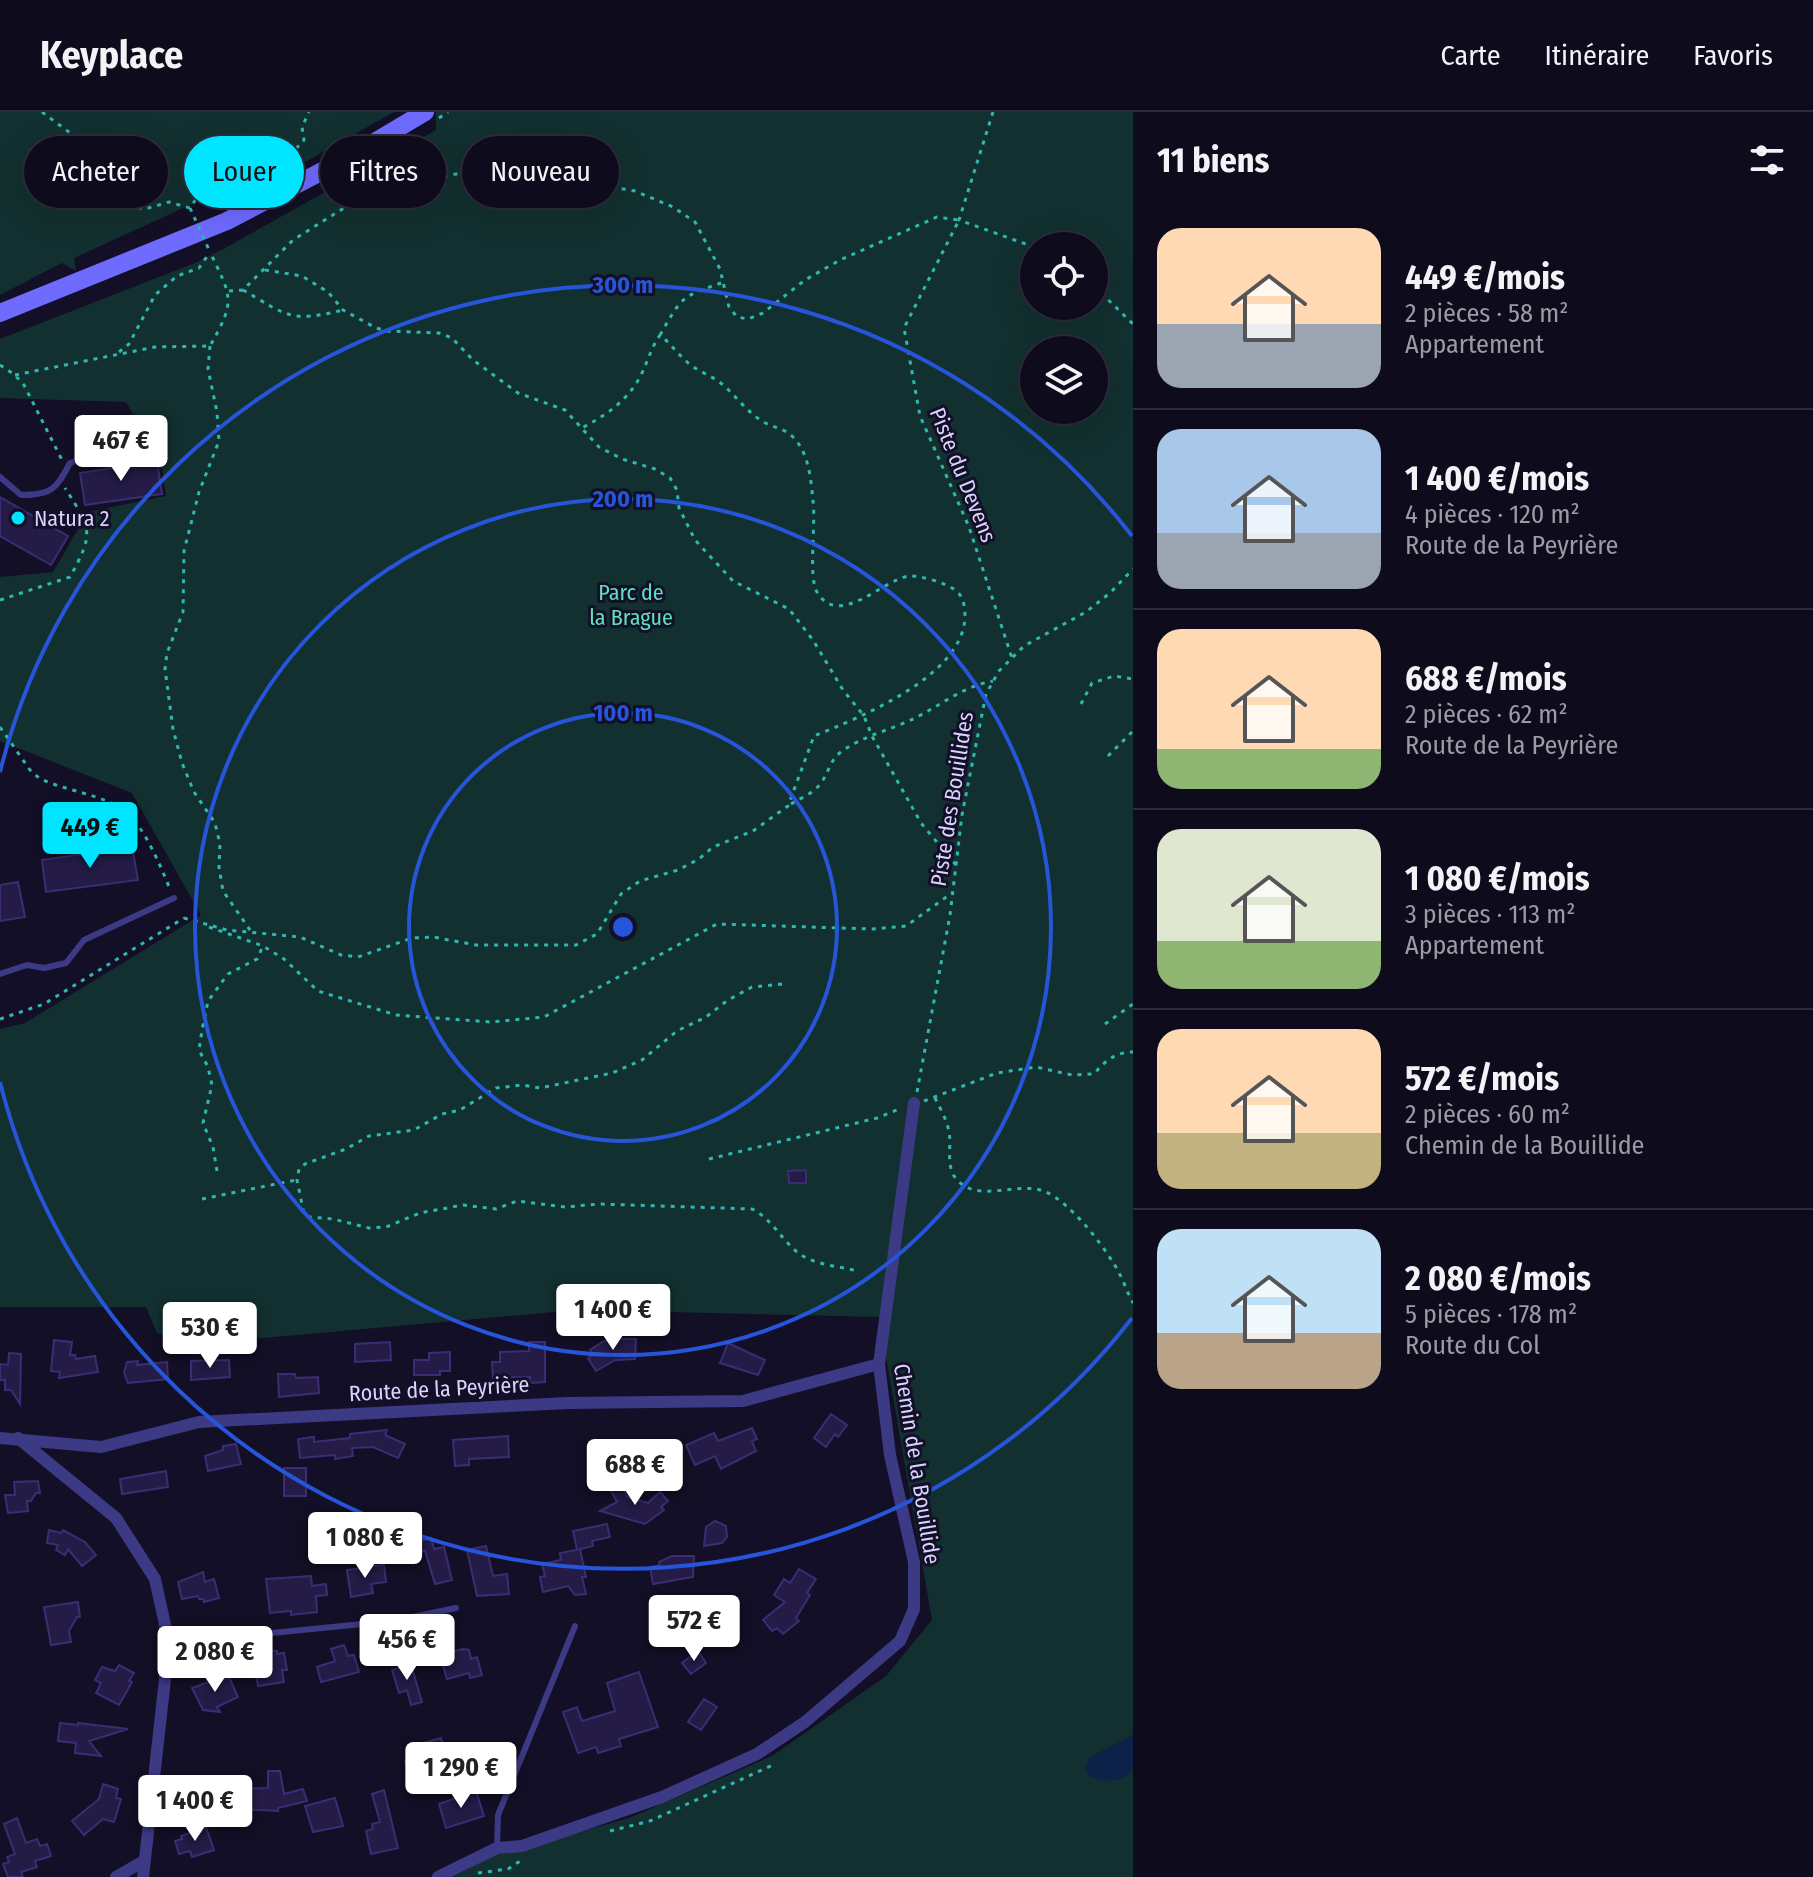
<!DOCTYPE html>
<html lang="fr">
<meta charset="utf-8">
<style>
:root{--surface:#0e0b1c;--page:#171425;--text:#f1f3f6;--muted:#9b9ba3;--line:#2e2b3b;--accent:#00e5ff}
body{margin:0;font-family:"Fira Sans Condensed",sans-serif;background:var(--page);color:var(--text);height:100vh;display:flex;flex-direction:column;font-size:30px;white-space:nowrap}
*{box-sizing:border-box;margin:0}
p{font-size:26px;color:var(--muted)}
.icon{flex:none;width:44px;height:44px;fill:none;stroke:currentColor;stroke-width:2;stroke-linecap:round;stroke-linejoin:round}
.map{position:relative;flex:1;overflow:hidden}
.side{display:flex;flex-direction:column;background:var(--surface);width:680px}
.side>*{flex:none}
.top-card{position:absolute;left:24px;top:24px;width:760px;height:72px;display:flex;gap:16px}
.fabs{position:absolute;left:1020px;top:120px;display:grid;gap:16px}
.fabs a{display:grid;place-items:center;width:88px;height:88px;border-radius:50%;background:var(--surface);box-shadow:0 8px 32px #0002,0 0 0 2px var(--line);font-size:40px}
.price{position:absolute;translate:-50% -68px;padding:0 18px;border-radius:8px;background:#fff;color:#222;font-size:26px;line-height:52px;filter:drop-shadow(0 2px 4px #0008)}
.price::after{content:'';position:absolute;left:50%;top:48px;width:24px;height:18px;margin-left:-12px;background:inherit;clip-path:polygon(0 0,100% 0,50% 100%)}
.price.active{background:var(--accent);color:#111}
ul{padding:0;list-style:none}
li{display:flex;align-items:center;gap:24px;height:200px;padding:0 24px}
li+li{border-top:2px solid var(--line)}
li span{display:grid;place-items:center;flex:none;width:224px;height:160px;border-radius:24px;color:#555}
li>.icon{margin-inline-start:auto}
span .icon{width:96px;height:96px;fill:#fffc;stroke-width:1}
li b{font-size:34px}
h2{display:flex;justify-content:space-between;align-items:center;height:96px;padding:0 24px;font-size:34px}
.tag{padding:0 28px;border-radius:36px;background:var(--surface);box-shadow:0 8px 32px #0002,0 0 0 2px var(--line);font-size:28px;line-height:72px}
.tag.active{background:var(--accent);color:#111}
header{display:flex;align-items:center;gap:48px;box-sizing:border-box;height:112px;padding:0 40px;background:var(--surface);border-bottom:2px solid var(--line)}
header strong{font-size:38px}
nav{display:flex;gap:44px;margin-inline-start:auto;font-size:28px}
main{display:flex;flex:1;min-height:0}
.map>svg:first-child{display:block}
.green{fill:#12302f;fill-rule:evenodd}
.water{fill:#0c2248}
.building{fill:#241b47;stroke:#3b2d73;stroke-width:2}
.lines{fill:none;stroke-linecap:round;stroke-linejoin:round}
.path{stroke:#2fb8b0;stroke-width:3;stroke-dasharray:4 6;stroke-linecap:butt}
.service{stroke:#3d3a85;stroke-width:6}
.minor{stroke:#3d3a85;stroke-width:12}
.secondary{stroke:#6f6bff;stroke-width:18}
.path-bridge{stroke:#2fb8b0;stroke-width:3;stroke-dasharray:4 6;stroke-linecap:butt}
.ring{fill:none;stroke:#2655da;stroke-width:4}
.poi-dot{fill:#00e5ff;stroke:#130f26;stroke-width:3}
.labels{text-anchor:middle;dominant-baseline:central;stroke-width:6;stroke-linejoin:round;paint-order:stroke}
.street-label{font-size:22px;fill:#d9d4ff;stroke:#130f26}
.poi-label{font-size:22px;fill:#d9d4ff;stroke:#130f26;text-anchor:start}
.park-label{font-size:22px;fill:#5fe0c0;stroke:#130f26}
.centre{fill:#2655da;stroke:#130f26;stroke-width:4}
.ring-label{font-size:24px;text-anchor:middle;font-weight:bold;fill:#2655da;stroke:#130f26;stroke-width:6;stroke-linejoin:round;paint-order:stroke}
</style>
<header>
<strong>Keyplace</strong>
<nav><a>Carte</a><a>Itinéraire</a><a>Favoris</a></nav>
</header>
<main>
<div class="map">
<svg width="1133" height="1765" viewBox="0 0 1133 1765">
<rect width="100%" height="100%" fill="#130f26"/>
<path class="green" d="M0 0H394L307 49 203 87 74 146 76 159 62 151 0 183Z
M436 0H1133V1765H453L495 1743 629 1706 772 1644 886 1564 932 1508 879 1205 577 1198 196 1232 157 1221 146 1195H0V917L25 911 201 803 132 681 0 629V465L53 460 88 400 166 384 161 350 126 290 0 286V227L195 151 225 136 436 18ZM1034 134H1094V194H1034ZM1034 238H1094V298H1034Z"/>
<path class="water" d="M1133 1623V1659C1118 1672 1106 1670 1089 1664L1085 1657 1090 1645Z"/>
<path class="building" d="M157 349 162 382 85 393 80 361Z
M0 385 68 424 51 453 0 424Z
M132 735 138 768 46 780 42 748Z
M18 770 25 805 0 809V773Z
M806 1058V1071H789L788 1059Z
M618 1227H636L635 1247 615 1248 596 1259 588 1246 593 1243 590 1238 604 1229 618 1230Z
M54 1228 72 1230 70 1243H75L76 1247 95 1244 98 1260 59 1266 60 1260 51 1259Z
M390 1230 391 1248 355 1250V1232Z
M529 1230H545V1270L530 1271V1265L493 1266 492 1250H500V1240L529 1239Z
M728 1231 765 1248 758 1263 720 1251Z
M450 1240V1259H440V1263H414V1248H429V1241Z
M9 1241 21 1242 20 1292 11 1278H5V1268H0V1252L8 1253Z
M229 1248 230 1265 191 1268V1249Z
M138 1249 137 1253 167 1250 168 1267 128 1271 124 1261 127 1250Z
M278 1262H295L296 1266 318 1265 319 1281 279 1285Z
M831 1302 847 1313 838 1325 835 1322 826 1335 814 1326Z
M752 1316 757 1327 752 1329 756 1339 721 1357 715 1344 695 1353 686 1333 714 1321 718 1329Z
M387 1318 385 1323 405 1332 398 1346 373 1335 352 1336 353 1344 335 1347V1343L300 1346 298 1327 314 1325V1330L350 1326V1322Z
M508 1324 509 1345 469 1347V1353L455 1354 453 1328Z
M236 1332 241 1352 208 1359 205 1344 223 1338V1334Z
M284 1356H306V1384H284Z
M166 1359 168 1375 122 1382 120 1367Z
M38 1369 40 1381H36L31 1389H27L28 1399 8 1401 5 1383H15L14 1370Z
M621 1374 627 1385 648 1391 660 1380 668 1389 661 1395 664 1398 645 1412 600 1399 617 1390 611 1379Z
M715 1409 726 1414 727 1425 722 1431 704 1434 706 1415Z
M607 1412 610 1425 592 1429 593 1434 580 1437 586 1465H582L586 1482 575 1483 568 1474 543 1480 540 1465 545 1464 542 1452 561 1448 560 1441 577 1438 573 1419Z
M49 1418 61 1421 63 1418 85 1430 96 1443 82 1454 68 1437 65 1443 56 1438 58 1433 47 1431Z
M431 1426 434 1437 444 1435 452 1468 435 1472 425 1439 419 1440 420 1429Z
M486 1434 493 1464 507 1462 509 1482 477 1484 467 1438Z
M672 1444H694L693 1465 653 1472 650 1455 660 1453 659 1450Z
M384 1453 386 1470 371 1472 373 1481 351 1485 347 1458Z
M799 1457 816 1467 807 1481 810 1483 796 1506 799 1509 783 1522 777 1516 772 1519 763 1508 785 1490 774 1483 784 1467 790 1471Z
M203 1460 205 1470 214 1467 219 1486 204 1490 203 1487H199L198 1484 182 1487 178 1470Z
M311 1464 312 1474 326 1472 327 1483 316 1484 317 1500 291 1503V1499L270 1501 266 1467Z
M78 1490 80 1505H77L69 1519 71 1530 51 1533 44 1495Z
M344 1533 348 1544 354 1543 359 1560 321 1570 317 1555 335 1549 331 1537Z
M463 1537 469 1538 471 1547 477 1545 482 1563 470 1566 469 1561 447 1567 440 1543Z
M267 1538 277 1539V1542L284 1541 287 1558H282L284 1570 258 1574 253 1546 260 1545Z
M698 1539 706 1551 691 1562 682 1551Z
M410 1549 422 1590 411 1593 407 1578 399 1581 392 1558 399 1556 398 1552Z
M119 1553 134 1561 129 1569 132 1570 119 1593 96 1581 101 1571 95 1568 102 1555 115 1559Z
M639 1560 658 1615 619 1627 621 1634 598 1641 596 1635 578 1641 563 1600 577 1595 582 1609 615 1599 607 1571Z
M229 1565 238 1585 217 1595 220 1600 203 1598 192 1576 214 1568 215 1571Z
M704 1587 717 1595 701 1618 688 1610Z
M60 1611 78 1613V1611L128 1617 89 1629 101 1644 75 1641 76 1631 58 1629Z
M441 1626 449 1652 409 1662 405 1649 412 1634Z
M268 1659H280L284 1682 303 1677 307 1689 278 1696V1699L223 1696 222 1678 268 1676Z
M103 1672 118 1677 116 1686 121 1687 114 1710 103 1707 84 1723 72 1709 99 1687Z
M384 1678 398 1736 371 1742 366 1719 373 1717 372 1712 380 1710 372 1682Z
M476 1679 484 1704 446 1716 439 1692Z
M335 1686 343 1714 313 1720 305 1694Z
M17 1706 26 1731 37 1727 40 1734 47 1732 51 1744 35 1749 37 1755 21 1760 23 1765H8L3 1752 9 1750 7 1745 15 1742 4 1712Z
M206 1715 214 1738 192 1745 190 1739 179 1742 175 1729 182 1727 181 1724Z"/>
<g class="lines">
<path class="path" d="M42 0 81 29 102 70 119 88 129 94 145 97 169 90 190 96 204 75 235 65 292 41 304 28 302 15 309 0
M993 0 959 108 1034 135
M439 6 448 0
M265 158 302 164 328 180 343 198 376 216 387 219 439 221 452 226 473 248 518 281 565 298 599 335 622 347 655 357 670 366 677 378 679 396 695 428 733 469 789 497 813 528 843 578 864 604 872 624 921 711 956 753
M1094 174 1133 212
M243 178C288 204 290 211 343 198
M229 179 243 178 293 128 352 91 404 73 470 59 532 61 635 79 673 95 695 110 720 157 729 195 737 205 748 207 763 201 805 168 840 148 937 105 959 108 904 216 920 304 969 415 1012 546
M660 223C683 183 681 185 724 170
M210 234 208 257 217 300 219 329 199 380 184 439 183 500 167 541 165 557 173 617 182 651 194 680 215 711 220 732 219 755 223 779 252 821
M119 240 129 232 155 183 177 164 199 156 210 140
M0 253 15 263 24 273 62 348
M15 263 155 235 210 234C236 188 232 186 210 140
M0 488 70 465C94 421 92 418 65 376
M1081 592 1092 571 1114 564 1133 567
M0 615 30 658 39 666C65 679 97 681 122 697 142 709 161 755 170 777
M1108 644 1133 619
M791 692C801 686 814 681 821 671 829 660 830 648 841 640 862 624 891 618 915 606 941 593 964 574 993 569
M184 806 227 818 300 825 341 843 358 845 412 826 433 825 476 833H576L597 822 621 782 640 769 678 758 699 747 713 735 753 719 788 694 814 624C861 605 963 564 965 505 965 496 964 484 955 478 946 471 919 463 909 464 882 468 839 517 817 480 808 464 816 411 813 389 811 368 809 342 794 326 785 316 773 316 762 309 746 299 736 284 722 272 711 263 696 259 686 249 677 241 670 231 660 223 651 236 648 249 641 263 627 290 606 303 580 317
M209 815 263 834 284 847 318 879 396 903 491 910 544 905 717 812 872 817 906 814 952 781
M782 872 752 875 728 888 706 905 677 919 642 948 612 961 540 976 522 973 496 976 460 998 442 1002 414 1018 369 1024 346 1037 305 1052 299 1057 297 1068 304 1102 310 1105 333 1107 369 1116 386 1115 420 1101 463 1093 496 1097 517 1089 565 1095 599 1092 752 1097C771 1106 781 1127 797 1140 813 1153 838 1154 858 1159
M0 907 44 892 184 806
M1105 912 1133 892
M917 980 950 803 962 703 986 582 999 559 1024 534 1086 500 1110 481 1133 457
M935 986C940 996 947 1008 949 1020 952 1035 945 1055 957 1068 979 1092 1019 1068 1046 1080 1070 1091 1100 1129 1114 1152 1122 1164 1126 1178 1133 1191
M924 989 997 961 1036 955 1072 963 1094 962C1105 949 1115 940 1133 940
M709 1047 877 1006 902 996
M217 1059 213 1035 203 1011 212 973 208 955 199 938 202 918 208 889 228 862 257 847 263 834
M202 1087 296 1068
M610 1719 650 1709 775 1652
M478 1761 508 1757 523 1747"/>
<path class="service" d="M0 365 21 383C52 383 56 377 70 351L93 343 129 342
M0 862 27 853 44 856 66 851 84 828 174 786
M169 1531 393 1509 456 1496
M497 1735 498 1703 575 1514"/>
<path class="minor" d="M0 1326 101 1335 199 1310 567 1291 743 1289 879 1252
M18 1326 116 1406 155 1467 169 1531 143 1765
M116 1765 144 1749
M438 1765 497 1736 522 1734 662 1685 757 1642 805 1610 900 1529 914 1497V1450L890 1343 879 1252 914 991"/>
<path class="secondary" d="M0 201 227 109 353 43 425 0"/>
<path class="path-bridge" d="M190 96 210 140"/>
</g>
<g class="ring">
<circle cx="623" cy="815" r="214"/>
<circle cx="623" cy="815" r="428"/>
<path d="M1132 1206A642 642 0 0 1 0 970M0 660A642 642 0 0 1 1132 424"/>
</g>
<circle class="poi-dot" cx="18" cy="406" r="8"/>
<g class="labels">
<g class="street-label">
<text transform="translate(963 363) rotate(68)">Piste du Devens</text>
<text transform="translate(952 687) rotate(-81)">Piste des Bouillides</text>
<text transform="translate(439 1277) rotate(-3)">Route de la Peyrière</text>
<text transform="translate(917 1352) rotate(81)">Chemin de la Bouillide</text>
</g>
<g class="poi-label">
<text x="34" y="406">Natura 2</text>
</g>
<g class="park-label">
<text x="631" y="480">Parc de<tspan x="631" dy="25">la Brague</tspan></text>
</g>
</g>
<circle cx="623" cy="815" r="12" class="centre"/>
<g class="ring-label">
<text x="623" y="181">300 m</text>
<text x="623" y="395">200 m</text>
<text x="623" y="609">100 m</text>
</g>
</svg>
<div class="fabs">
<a><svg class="icon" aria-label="locate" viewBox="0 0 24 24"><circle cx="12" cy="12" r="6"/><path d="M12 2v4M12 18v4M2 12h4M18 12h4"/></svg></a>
<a><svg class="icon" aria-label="layers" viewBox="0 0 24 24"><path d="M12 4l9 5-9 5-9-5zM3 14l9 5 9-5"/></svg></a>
</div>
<b class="price" style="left:121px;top:371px">467 €</b>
<b class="price active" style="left:90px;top:758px">449 €</b>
<b class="price" style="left:613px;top:1240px">1 400 €</b>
<b class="price" style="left:210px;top:1258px">530 €</b>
<b class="price" style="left:635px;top:1395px">688 €</b>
<b class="price" style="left:365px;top:1468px">1 080 €</b>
<b class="price" style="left:694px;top:1551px">572 €</b>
<b class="price" style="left:407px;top:1570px">456 €</b>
<b class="price" style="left:215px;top:1582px">2 080 €</b>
<b class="price" style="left:461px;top:1698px">1 290 €</b>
<b class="price" style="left:195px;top:1731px">1 400 €</b>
<div class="top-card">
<a class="tag">Acheter</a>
<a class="tag active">Louer</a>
<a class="tag">Filtres</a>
<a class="tag">Nouveau</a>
</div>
</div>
<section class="side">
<h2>11 biens<svg class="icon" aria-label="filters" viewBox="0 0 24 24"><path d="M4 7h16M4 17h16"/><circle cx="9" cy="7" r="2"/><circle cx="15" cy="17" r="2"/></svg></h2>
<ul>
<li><span style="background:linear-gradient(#ffd9b3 60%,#9aa5b1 0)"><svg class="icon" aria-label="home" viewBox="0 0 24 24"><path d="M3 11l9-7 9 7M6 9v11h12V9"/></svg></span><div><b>449 €/mois</b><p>2 pièces · 58 m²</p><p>Appartement</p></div></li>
<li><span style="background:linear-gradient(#a9c7e8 65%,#9aa5b1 0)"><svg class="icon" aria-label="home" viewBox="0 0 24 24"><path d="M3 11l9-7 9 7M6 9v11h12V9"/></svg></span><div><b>1 400 €/mois</b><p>4 pièces · 120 m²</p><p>Route de la Peyrière</p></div></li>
<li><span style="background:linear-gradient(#ffd9b3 75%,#8fb573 0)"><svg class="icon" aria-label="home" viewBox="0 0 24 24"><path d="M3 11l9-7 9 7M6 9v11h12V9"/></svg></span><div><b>688 €/mois</b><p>2 pièces · 62 m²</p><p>Route de la Peyrière</p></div></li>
<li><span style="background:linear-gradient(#dfe7d0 70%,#8fb573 0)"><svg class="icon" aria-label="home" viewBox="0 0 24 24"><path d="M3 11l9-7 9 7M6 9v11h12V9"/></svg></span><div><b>1 080 €/mois</b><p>3 pièces · 113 m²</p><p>Appartement</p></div></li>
<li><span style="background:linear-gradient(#ffd9b3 65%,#c2b280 0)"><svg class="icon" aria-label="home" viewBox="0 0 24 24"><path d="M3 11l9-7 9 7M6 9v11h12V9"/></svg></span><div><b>572 €/mois</b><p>2 pièces · 60 m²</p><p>Chemin de la Bouillide</p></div></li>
<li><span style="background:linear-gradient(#bfe0f5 65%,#b9a48a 0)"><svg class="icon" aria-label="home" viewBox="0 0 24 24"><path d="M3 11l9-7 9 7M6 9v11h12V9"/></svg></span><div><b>2 080 €/mois</b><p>5 pièces · 178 m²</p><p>Route du Col</p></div></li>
</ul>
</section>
</main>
